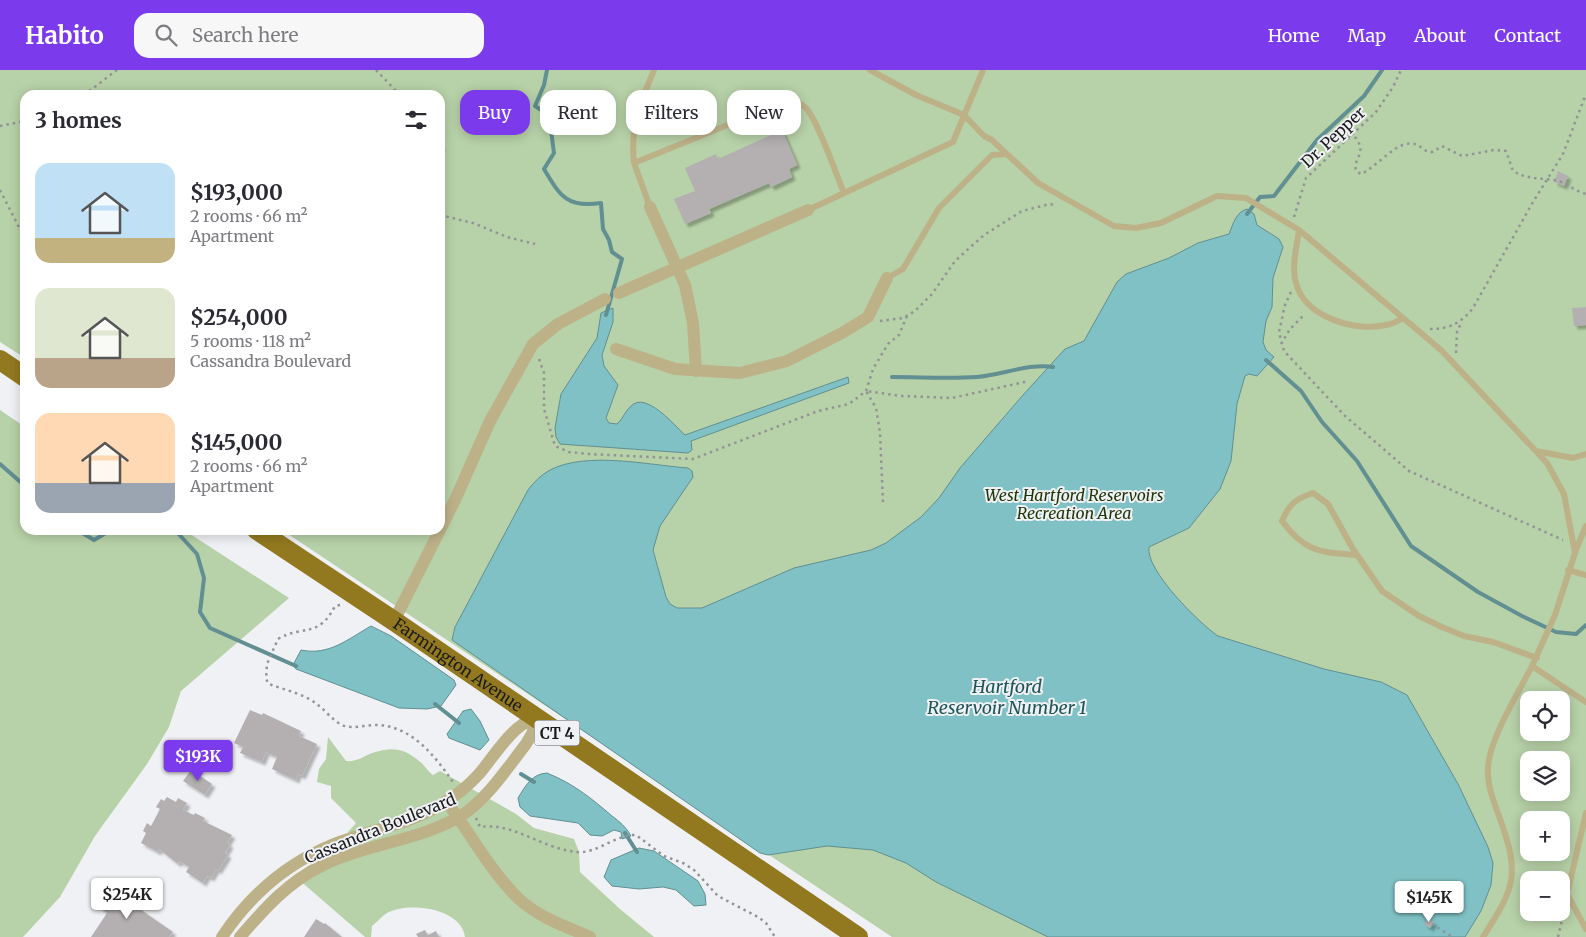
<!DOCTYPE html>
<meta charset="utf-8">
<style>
:root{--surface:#fff;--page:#f7f7f7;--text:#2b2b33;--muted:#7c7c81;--accent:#7c3aed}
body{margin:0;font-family:Merriweather,serif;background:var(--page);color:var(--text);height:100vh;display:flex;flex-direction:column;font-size:19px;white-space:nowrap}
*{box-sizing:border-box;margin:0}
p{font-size:16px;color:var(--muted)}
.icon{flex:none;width:28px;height:28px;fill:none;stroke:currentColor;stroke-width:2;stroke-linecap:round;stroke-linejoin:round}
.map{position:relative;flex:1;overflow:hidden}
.drawer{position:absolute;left:20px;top:20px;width:425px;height:445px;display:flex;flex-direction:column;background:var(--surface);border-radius:15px;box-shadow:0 2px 12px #0003}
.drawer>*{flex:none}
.guide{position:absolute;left:460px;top:20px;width:475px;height:45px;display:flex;gap:10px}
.controls{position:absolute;left:1520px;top:621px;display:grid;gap:10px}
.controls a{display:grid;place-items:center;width:50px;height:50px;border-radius:10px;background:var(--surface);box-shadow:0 2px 12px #0003;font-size:25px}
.price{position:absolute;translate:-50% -42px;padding:0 11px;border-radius:5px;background:#fff;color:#222;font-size:16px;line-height:32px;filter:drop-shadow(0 1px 2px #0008)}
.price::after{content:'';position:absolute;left:50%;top:30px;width:15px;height:11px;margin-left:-8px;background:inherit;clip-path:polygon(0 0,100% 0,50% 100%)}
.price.active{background:var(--accent);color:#fff}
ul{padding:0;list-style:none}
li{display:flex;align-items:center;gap:15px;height:125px;padding:0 15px}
li span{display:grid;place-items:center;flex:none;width:140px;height:100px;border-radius:15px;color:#555}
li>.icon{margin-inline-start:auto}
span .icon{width:60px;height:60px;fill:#fffc;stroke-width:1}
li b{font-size:21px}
h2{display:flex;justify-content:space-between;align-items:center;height:60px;padding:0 15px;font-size:21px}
.tag{padding:0 18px;border-radius:15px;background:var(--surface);box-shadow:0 2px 12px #0003;font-size:18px;line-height:45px}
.tag.active{background:var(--accent);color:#fff}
header{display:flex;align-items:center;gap:30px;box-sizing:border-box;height:70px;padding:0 25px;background:var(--accent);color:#fff}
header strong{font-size:24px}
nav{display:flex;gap:28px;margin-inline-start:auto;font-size:18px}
.search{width:350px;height:45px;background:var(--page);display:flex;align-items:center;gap:12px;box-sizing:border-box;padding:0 18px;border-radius:15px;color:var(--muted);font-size:19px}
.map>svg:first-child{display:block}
.green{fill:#b7d1a8;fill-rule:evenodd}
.water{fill:#7fc1c4;stroke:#618f92}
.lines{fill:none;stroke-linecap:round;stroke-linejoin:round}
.stream{stroke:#618f92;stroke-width:4}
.building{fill:#b4b0b2;filter:url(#shadow)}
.path{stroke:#939496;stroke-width:2.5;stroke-dasharray:2.5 4;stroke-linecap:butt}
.lane{stroke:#bdb188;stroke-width:6}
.street{stroke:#bdb188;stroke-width:12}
.primary{stroke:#927920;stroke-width:20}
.labels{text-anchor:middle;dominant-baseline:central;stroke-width:4;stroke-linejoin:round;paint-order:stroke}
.shield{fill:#f0f1f4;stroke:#5a5a5d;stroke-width:1}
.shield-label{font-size:15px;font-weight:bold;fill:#1a1a1c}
.street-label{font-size:16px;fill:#1a1a1c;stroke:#f0f1f4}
.park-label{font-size:16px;font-style:italic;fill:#1c3507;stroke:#f0f1f4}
.water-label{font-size:18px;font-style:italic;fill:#1d5658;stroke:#f0f1f4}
</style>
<header>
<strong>Habito</strong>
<div class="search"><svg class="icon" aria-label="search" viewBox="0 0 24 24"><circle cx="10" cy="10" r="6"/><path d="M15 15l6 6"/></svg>Search here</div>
<nav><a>Home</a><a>Map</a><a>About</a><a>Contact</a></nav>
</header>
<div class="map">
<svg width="1586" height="867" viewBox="0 0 1586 867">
<defs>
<filter id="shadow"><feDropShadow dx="3.5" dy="3.5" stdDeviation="1" flood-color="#0004"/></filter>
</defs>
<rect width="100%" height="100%" fill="#f0f1f4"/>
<path class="green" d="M0 0H1586V867H892L282 460H440V25H25V288L0 272ZM1529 630H1561V662H1529ZM1529 690H1561V722H1529ZM1529 750H1561V782H1529ZM1529 810H1561V842H1529Z
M0 340 25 357V460H184L289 528 181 621 169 657 147 694 95 766 60 827 23 867H0Z
M328 667 346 691C357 692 362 687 372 683 391 677 403 677 419 691 425 695 427 701 433 705L440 701 516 744 534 758 574 769 579 782 580 802 620 839 654 867H465C462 838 408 831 387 843 382 846 377 852 372 856L371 867H365L298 809 354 784 348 762 356 753 331 728V716L317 712 319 699 326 689Z"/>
<path class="water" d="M1247 139 1254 144 1257 155 1279 169 1283 177 1273 208 1272 237 1266 251 1263 272 1266 280 1274 287 1257 306 1249 304 1245 306 1237 334 1231 391 1220 419 1189 458 1149 477C1145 500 1200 554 1218 566L1324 599 1381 612 1407 625 1458 714 1488 777 1493 793 1491 815 1481 841 1465 867H1048L936 812 906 793 873 780 827 776 768 785 760 783 452 570 455 557 528 420C534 412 541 405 550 400 587 381 648 395 688 398L692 401 693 407 660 456 653 480 666 527 670 534 677 538H702L794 498 871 480 886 473 921 447 939 428 960 398 1023 325 1065 279 1084 271 1117 212 1126 204 1169 188 1198 173 1229 164C1233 154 1236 142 1247 139Z
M613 238V252L602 285 604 296 618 315 606 348 609 353 617 354C623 349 625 341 631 336 646 321 674 355 685 365L848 307 849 313 691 371 692 380 688 383 560 374 556 367 555 358 561 324 597 268 601 243Z
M371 556 391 566 454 610 456 615 441 636 427 639 399 638 296 599 293 595 301 580C329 586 348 569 371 556Z
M471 639 480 651 489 670 480 680 449 668 447 664 463 641Z
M547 703C574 714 591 728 612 746 620 752 626 757 631 766L622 769 621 762 614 760 602 766 590 765 578 753 530 746 520 737 518 728C526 715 532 704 547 703Z
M639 778 654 781 698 811 705 824 706 835 694 836 676 820 663 817 639 819 612 816 604 807 611 790Z"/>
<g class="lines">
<path class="stream" d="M547 0 544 15 535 36 549 45 554 83 544 99C560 126 567 138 601 133L603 159 609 170 612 182 622 189 606 245
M1247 144 1260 127 1274 126 1317 70 1364 26 1382 0
M1266 290 1301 321 1322 352 1357 391 1411 476 1478 522 1522 546 1556 562 1576 564 1586 555
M892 307C920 307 949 309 977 307 1002 305 1029 293 1053 297
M0 394 25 416
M77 460 94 470 111 460
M175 460 197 484 204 508 200 542 210 558 296 596
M435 634 459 653
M521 704 534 712
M625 763 637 782"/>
</g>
<path class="building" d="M782 60 797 95 789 99 792 107 771 117 769 113 709 139 711 143 685 154 674 129 695 121 685 98 716 84 718 89Z
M1558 101 1568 106 1564 116 1554 112Z
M1586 237V255L1574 256 1572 238Z
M250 640 262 645 263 643 301 661 299 666 317 674 302 706 298 704 296 710 272 699 277 687 266 682 262 692 240 683 243 677 234 673Z
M191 700 212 714 205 725 183 711Z
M167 727 176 732 178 728 187 733 183 740 194 745 195 743 205 748 203 751 232 765 227 773 230 775 225 783 228 785 218 801 216 799 211 808 207 806 203 813 186 802 189 797 179 791 178 794 159 779 158 782 141 773 146 763 143 761 147 753 151 756 160 739 156 737 161 729 164 731Z
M111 819 173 862 169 867H91L107 843 99 837Z
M316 849 324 854 325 853 342 867H304Z
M1428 849 1434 852 1430 858 1424 854Z
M425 860 428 865 436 861 439 867H418L416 864Z"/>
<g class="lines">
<path class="path" d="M376 0 400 25
M84 25 117 0
M0 56 25 51
M1348 66 1356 68C1367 84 1353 88 1356 101L1361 104C1374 98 1392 78 1403 75 1420 69 1422 83 1432 82 1436 81 1438 78 1442 76L1462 86 1494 80 1506 81 1513 101C1526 109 1539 108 1554 110 1562 110 1576 122 1586 124
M440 74 445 82 440 96
M0 120 25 169
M440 145 473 153 507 167 535 174
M1294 147 1306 108 1376 42 1393 17 1401 0
M1291 222 1285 235 1279 262 1284 281 1344 345 1409 401 1563 470
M880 251 903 248 915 241 932 224 955 191 984 165 1022 141 1046 135 1057 134
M1430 259C1450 259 1461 253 1473 238L1533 132 1563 84 1586 24
M1281 274 1290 259 1305 244
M1456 283 1457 262 1461 253
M539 289 544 303V339L555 376 569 382 588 384 693 389 818 341 849 334 866 321 873 299 888 274 899 265 907 246
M883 432 880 362 876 338 866 321 901 326 952 328 1029 311
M340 535 335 536C318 569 304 554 278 569L267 594 266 609 269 614C285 620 305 624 318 635 326 641 332 650 342 655 353 660 368 654 380 655 413 658 435 686 453 712
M476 748 480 757C514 752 542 779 577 782 597 784 616 764 636 765L664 786 683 793 694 800 718 826 758 847 766 853 775 867
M1432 854 1453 867
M1558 867 1565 837"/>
<path class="lane" d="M654 0C640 34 630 55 634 93L784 32C792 31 800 32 806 38 818 51 836 104 844 123
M870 0 916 25 964 45 984 66 992 70 1038 113 1114 156 1136 158 1161 153 1217 126 1246 128 1299 160 1441 280 1547 393 1564 424 1575 483 1555 545 1532 596 1586 632
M634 93 650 137
M808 140 953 72 983 0
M1299 160C1297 176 1291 197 1296 213 1305 247 1354 262 1386 255 1392 254 1398 251 1403 248
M887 208 903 199 939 138 992 85 1006 84
M1536 381 1573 388 1586 384
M1575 482 1586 456
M1356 485C1319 482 1305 482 1282 451 1289 434 1297 428 1313 423L1328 434 1353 479 1382 521 1419 546 1442 557 1464 566 1493 572 1537 588
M1568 500 1586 505
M1586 743 1567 824 1586 859
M1483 867C1516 816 1520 804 1499 746 1493 730 1487 714 1488 698 1489 669 1519 622 1532 596"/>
<path class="street" d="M650 137 685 215 693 253 696 301
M619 223 808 140
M616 279 675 299 740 303 787 291 842 263 868 247 887 208
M394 551 455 430 490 351 533 274 558 254 605 229
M446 731C471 764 490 801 519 829 538 847 567 857 590 867
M222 867C250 825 287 793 334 774 371 760 411 754 444 733 457 725 469 715 479 704 496 684 510 658 534 648L533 662 526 674C508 697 485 732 459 747 417 771 366 774 323 795 288 812 265 838 240 867"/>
<g class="primary">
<path d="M0 290 25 307"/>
<path id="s1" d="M257 460 394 551 858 867"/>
</g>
</g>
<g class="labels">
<rect class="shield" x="534.5" y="650.5" width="45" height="25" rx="4"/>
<g class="shield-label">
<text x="557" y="663">CT 4</text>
</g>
<g class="street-label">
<text transform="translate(1333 67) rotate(-43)">Dr. Pepper</text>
<text stroke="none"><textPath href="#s1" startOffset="242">Farmington Avenue</textPath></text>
<text transform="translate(380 758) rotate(-22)">Cassandra Boulevard</text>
</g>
<g class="park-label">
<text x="1074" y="425">West Hartford Reservoirs<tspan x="1074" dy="18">Recreation Area</tspan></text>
</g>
<g class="water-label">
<text x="1007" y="616">Hartford<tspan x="1007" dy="21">Reservoir Number 1</tspan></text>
</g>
</g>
</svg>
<div class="controls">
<a><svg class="icon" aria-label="locate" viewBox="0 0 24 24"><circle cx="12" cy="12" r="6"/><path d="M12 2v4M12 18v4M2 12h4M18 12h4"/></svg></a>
<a><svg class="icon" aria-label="layers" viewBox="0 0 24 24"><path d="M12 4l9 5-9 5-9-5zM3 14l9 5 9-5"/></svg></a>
<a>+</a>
<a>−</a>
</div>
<b class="price active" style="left:198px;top:712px">$193K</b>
<b class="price" style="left:127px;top:850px">$254K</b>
<b class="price" style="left:1429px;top:853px">$145K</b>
<div class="guide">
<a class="tag active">Buy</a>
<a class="tag">Rent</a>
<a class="tag">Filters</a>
<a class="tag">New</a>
</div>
<section class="drawer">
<h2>3 homes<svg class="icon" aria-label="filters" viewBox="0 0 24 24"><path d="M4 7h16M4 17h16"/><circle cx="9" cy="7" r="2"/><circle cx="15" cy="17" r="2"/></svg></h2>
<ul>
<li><span style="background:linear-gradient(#bfe0f5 75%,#c2b280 0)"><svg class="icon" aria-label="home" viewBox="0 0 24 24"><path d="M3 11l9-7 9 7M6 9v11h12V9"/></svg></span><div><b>$193,000</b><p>2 rooms · 66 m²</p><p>Apartment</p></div></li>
<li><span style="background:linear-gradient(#dfe7d0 70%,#b9a48a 0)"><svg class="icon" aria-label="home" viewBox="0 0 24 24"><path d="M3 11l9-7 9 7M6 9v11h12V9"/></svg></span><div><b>$254,000</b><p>5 rooms · 118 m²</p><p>Cassandra Boulevard</p></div></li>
<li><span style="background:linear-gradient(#ffd9b3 70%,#9aa5b1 0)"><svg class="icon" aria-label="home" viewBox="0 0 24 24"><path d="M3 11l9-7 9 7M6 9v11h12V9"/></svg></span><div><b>$145,000</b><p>2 rooms · 66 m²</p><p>Apartment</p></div></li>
</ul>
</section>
</div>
